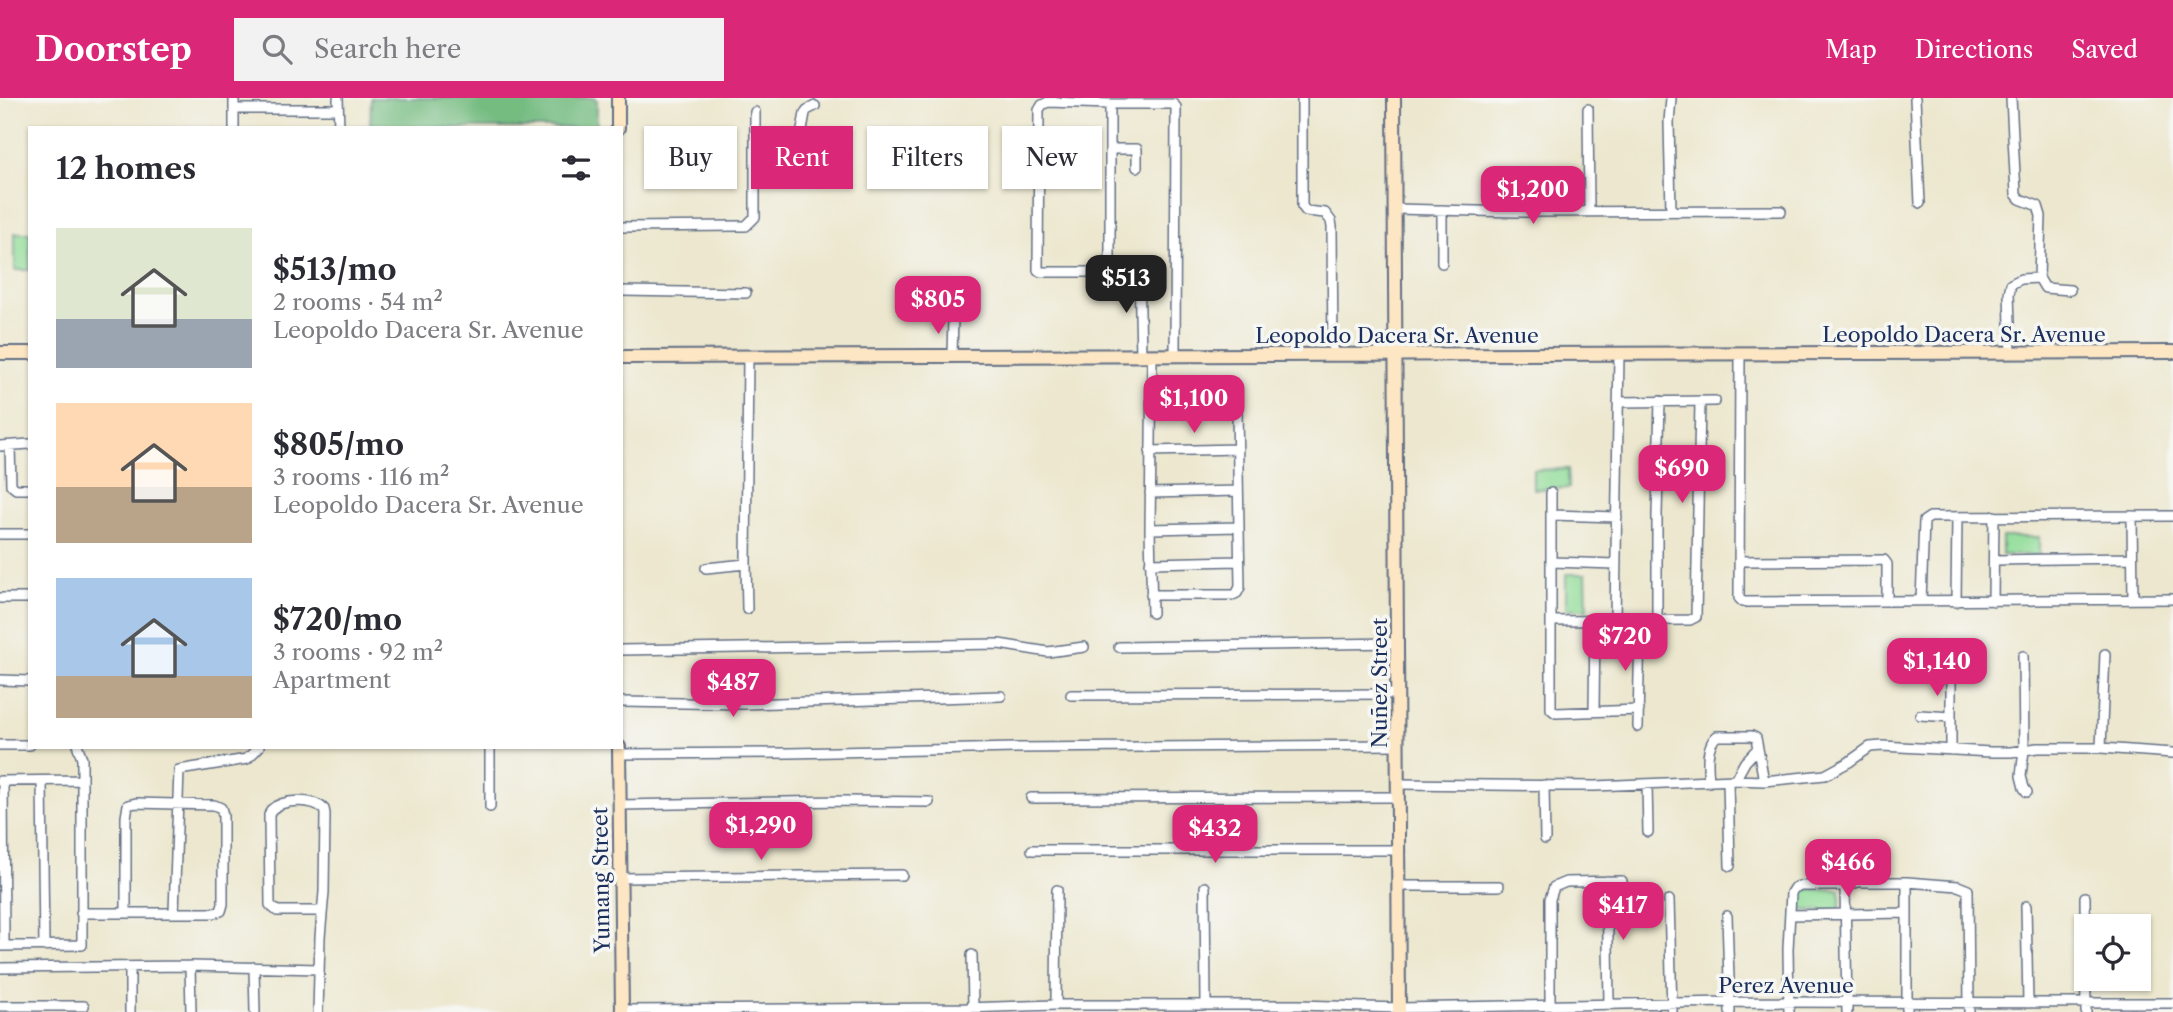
<!DOCTYPE html>
<meta charset="utf-8">
<style>
:root{--surface:#fff;--page:#f2f2f3;--text:#2b2b33;--muted:#7c7c81;--accent:#db2777}
body{margin:0;font-family:"Libre Caslon Text",serif;background:var(--page);color:var(--text);height:100vh;display:flex;flex-direction:column;font-size:26px;white-space:nowrap}
*{box-sizing:border-box;margin:0}
p{font-size:23px;color:var(--muted)}
.icon{flex:none;width:38px;height:38px;fill:none;stroke:currentColor;stroke-width:2;stroke-linecap:round;stroke-linejoin:round}
.map{position:relative;flex:1;overflow:hidden}
.panel{position:absolute;left:28px;top:28px;width:595px;height:623px;display:flex;flex-direction:column;background:var(--surface);border-radius:0px;box-shadow:0 2px 5px #0004}
.panel>*{flex:none}
.top-card{position:absolute;left:644px;top:28px;width:665px;height:63px;display:flex;gap:14px}
.fabs{position:absolute;left:2074px;top:816px;display:grid;gap:14px}
.fabs a{display:grid;place-items:center;width:77px;height:77px;border-radius:0px;background:var(--surface);box-shadow:0 2px 5px #0004;font-size:35px}
.price{position:absolute;translate:-50% -60px;padding:0 16px;border-radius:14px;background:var(--accent);color:#fff;font-size:23px;line-height:46px;filter:drop-shadow(0 2px 4px #0008)}
.price::after{content:'';position:absolute;left:50%;top:42px;width:21px;height:16px;margin-left:-10px;background:inherit;clip-path:polygon(0 0,100% 0,50% 100%)}
.price.current{background:#222;color:#fff}
ul{padding:0;list-style:none}
li{display:flex;align-items:center;gap:21px;height:175px;padding:0 28px}
li span{display:grid;place-items:center;flex:none;width:196px;height:140px;border-radius:0px;color:#555}
li>.icon{margin-inline-start:auto}
span .icon{width:84px;height:84px;fill:#fffc;stroke-width:1}
li b{font-size:30px}
h2{display:flex;justify-content:space-between;align-items:center;height:84px;padding:0 28px;font-size:30px}
.pill{padding:0 24px;border-radius:0px;background:var(--surface);box-shadow:0 2px 5px #0004;font-size:24px;line-height:63px}
.pill.current{background:var(--accent);color:#fff}
header{display:flex;align-items:center;gap:42px;box-sizing:border-box;height:98px;padding:0 35px;background:var(--accent);color:#fff}
header strong{font-size:33px}
nav{display:flex;gap:38px;margin-inline-start:auto;font-size:24px}
.search{width:490px;height:63px;background:var(--page);display:flex;align-items:center;gap:18px;box-sizing:border-box;padding:0 24px;border-radius:0px;color:var(--muted);font-size:26px}
.map>svg:first-child{display:block}
.green{fill:#92dd99;stroke:#56867c;stroke-width:2}
.forest{fill:#75bc81;stroke:#487670;stroke-width:2}
.lines{fill:none;stroke-linecap:round;stroke-linejoin:round}
.street-casing{stroke:#646f85;stroke-width:12}
.secondary-casing{stroke:#646f85;stroke-width:16}
.street{stroke:#fff;stroke-width:9}
.secondary{stroke:#fce6c4;stroke-width:12}
.labels{text-anchor:middle;dominant-baseline:central;stroke-width:7;stroke-linejoin:round;paint-order:stroke}
.street-label{font-size:21px;fill:#1b2f5e;stroke:#f6f6f2}
</style>
<header>
<strong>Doorstep</strong>
<div class="search"><svg class="icon" aria-label="search" viewBox="0 0 24 24"><circle cx="10" cy="10" r="6"/><path d="M15 15l6 6"/></svg>Search here</div>
<nav><a>Map</a><a>Directions</a><a>Saved</a></nav>
</header>
<div class="map">
<svg width="2173" height="914" viewBox="0 0 2173 914">
<rect width="100%" height="100%" fill="#f6f6f2"/>
<filter id="ink" filterUnits="userSpaceOnUse"><feTurbulence type="fractalNoise" baseFrequency=".0143" numOctaves="2"/><feDisplacementMap in="SourceGraphic" scale="14" xChannelSelector="R" yChannelSelector="G"/><feConvolveMatrix kernelMatrix="1 2 1 2 8 2 1 2 1" color-interpolation-filters="sRGB"/></filter>
<filter id="wash" filterUnits="userSpaceOnUse"><feTurbulence type="fractalNoise" baseFrequency=".00686" numOctaves="4" result="noise"/><feDisplacementMap in="SourceGraphic" scale="28" xChannelSelector="R" yChannelSelector="G"/><feGaussianBlur stdDeviation="1.57" result="paint"/><feColorMatrix in="noise" values="0 0 0 0 0 0 0 0 0 0 0 0 0 0 0 0 0 1.4 0 .05"/><feComposite in="paint" operator="in"/></filter>
<g filter="url(#wash)">
<rect width="100%" height="100%" fill="#ece7ce"/>
<path class="green" d="M15 135H30V172H15Z
M1568 371 1569 390 1533 391V372Z
M2002 439H2039V457H2002Z
M1566 476H1586L1587 511H1566Z
M1799 791 1840 792V813L1799 812Z"/>
<path class="forest" d="M371 0H593L597 2V30H370Z"/>
</g>
<g filter="url(#ink)">
<g class="lines">
<defs>
<path id="street" d="M338 0 339 30
M1302 0V108L1306 113 1325 115 1331 123 1332 129 1333 257
M1671 0 1669 24 1671 113
M1915 0 1920 105
M1110 6 1048 4 1042 7 1039 12 1038 172 1041 174H1110
M234 11H338
M1588 11 1589 112
M234 30V0
M755 48 808 49
M799 49 805 15 807 12 815 8
M1110 51H1137V69
M1396 111 1516 114 1781 113
M1442 112V165
M621 129 740 128H746L755 119V14
M2039 180 2045 190 2070 192
M621 193 746 195
M2011 255 2009 196 2011 186 2021 181 2039 180 2041 118 2038 108 2020 101 2016 96 2011 0
M1740 256 1739 500 1743 504 2173 501
M1141 257 1139 174 1136 171 1110 174V6H1173L1176 9 1175 257
M952 258 953 218
M1618 304 1715 303
M0 348 30 346
M10 348 11 387 16 391H30
M1150 353 1238 351
M1150 395 1238 393
M1551 395V611L1556 615 1639 612
M1551 417 1617 419
M2132 418 2133 501
M1150 431 1239 429
M0 436H30
M1995 462 2132 460
M1739 463 1884 462 1887 466V503
M1551 464 1616 466
M1150 465 1239 463
M706 470 746 466
M1151 497H1233L1237 495 1240 489 1237 313 1230 307 1152 306
M0 500H30
M1921 503 1924 423 1930 419 2173 418
M1993 503 1994 418
M1956 504 1957 419
M747 511 746 466 748 259
M1152 515 1150 431 1152 257
M1657 522V416L1660 303
M1552 523 1690 522 1696 519 1700 303
M1615 523 1619 256
M1119 549 1398 545
M621 552 999 546 1048 554 1084 549
M2023 558 2024 652 2021 678 2024 690 2027 694
M0 582 30 583
M1071 597 1398 596
M621 604 743 606 1001 598
M1594 612 1595 523
M1920 617 1951 619
M1638 629 1640 522
M0 647H30
M2101 650 2105 556
M1951 652V549
M619 656 790 655 1016 650 1398 647
M1735 682 1745 664 1758 650
M0 683 82 682
M3 683 4 848
M42 683 44 848
M1728 683 1730 768
M1709 684C1708 669 1705 648 1717 638H1752L1756 640 1764 683
M1398 686 1595 688 1735 682 1764 683 1825 677 1849 664 1870 649 1882 648 1991 654H2011L2037 650H2101L2173 655
M1647 686 1648 734
M1544 687 1545 741
M1031 700 1398 699
M619 707 844 703 929 704
M490 709V649
M1032 752H1399
M620 780 902 777
M1607 783 1609 905
M1907 784V914
M1399 788H1499
M1845 788 1847 914
M1205 789 1206 907
M2085 799 2086 914
M1669 802 1672 914
M2026 808 2028 905
M174 814 179 672 247 661 259 649
M81 815H214L221 813 223 806V717L221 710 214 707 136 705 128 707 126 719V814
M1790 817 1906 815
M1727 818 1730 914
M0 848 82 847V661L78 649
M972 857 973 909
M190 868 191 914
M254 869 255 914
M0 870 190 868 319 871
M1056 907 1057 792
M1550 907V801L1554 789 1566 784 1622 783
M0 908H84
M622 912 966 910 1056 907H1299L1399 910 1730 904 2173 905
M130 914V870
M318 914 320 839 324 794 325 716 324 711C312 700 283 701 271 712L269 717 270 807 277 813H322
M1789 914 1788 851 1791 795 1794 790 1799 788H1845L1858 784H1907L1958 788 1968 792 1969 914"/>
<path id="secondary" d="M618 0V30
M1394 0 1399 914
M0 255H30
M621 259 2173 254
M619 649 622 914"/>
</defs>
<use href="#street" class="street-casing"/>
<use href="#secondary" class="secondary-casing"/>
<use href="#street" class="street"/>
<use href="#secondary" class="secondary"/>
</g>
</g>
<g class="labels">
<g class="street-label">
<text x="1964" y="236">Leopoldo Dacera Sr. Avenue</text>
<text x="1397" y="237">Leopoldo Dacera Sr. Avenue</text>
<text transform="translate(1379 585) rotate(-90)">Nuñez Street</text>
<text transform="translate(601 782) rotate(-91)">Yumang Street</text>
<text x="1786" y="887">Perez Avenue</text>
</g>
</g>
</svg>
<div class="fabs">
<a><svg class="icon" aria-label="locate" viewBox="0 0 24 24"><circle cx="12" cy="12" r="6"/><path d="M12 2v4M12 18v4M2 12h4M18 12h4"/></svg></a>
</div>
<b class="price" style="left:1533px;top:128px">$1,200</b>
<b class="price current" style="left:1126px;top:217px">$513</b>
<b class="price" style="left:938px;top:238px">$805</b>
<b class="price" style="left:1194px;top:337px">$1,100</b>
<b class="price" style="left:1682px;top:407px">$690</b>
<b class="price" style="left:1625px;top:575px">$720</b>
<b class="price" style="left:1937px;top:600px">$1,140</b>
<b class="price" style="left:733px;top:621px">$487</b>
<b class="price" style="left:761px;top:764px">$1,290</b>
<b class="price" style="left:1215px;top:767px">$432</b>
<b class="price" style="left:1848px;top:801px">$466</b>
<b class="price" style="left:1623px;top:844px">$417</b>
<div class="top-card">
<a class="pill">Buy</a>
<a class="pill current">Rent</a>
<a class="pill">Filters</a>
<a class="pill">New</a>
</div>
<section class="panel">
<h2>12 homes<svg class="icon" aria-label="filters" viewBox="0 0 24 24"><path d="M4 7h16M4 17h16"/><circle cx="9" cy="7" r="2"/><circle cx="15" cy="17" r="2"/></svg></h2>
<ul>
<li><span style="background:linear-gradient(#dfe7d0 65%,#9aa5b1 0)"><svg class="icon" aria-label="home" viewBox="0 0 24 24"><path d="M3 11l9-7 9 7M6 9v11h12V9"/></svg></span><div><b>$513/mo</b><p>2 rooms · 54 m²</p><p>Leopoldo Dacera Sr. Avenue</p></div></li>
<li><span style="background:linear-gradient(#ffd9b3 60%,#b9a48a 0)"><svg class="icon" aria-label="home" viewBox="0 0 24 24"><path d="M3 11l9-7 9 7M6 9v11h12V9"/></svg></span><div><b>$805/mo</b><p>3 rooms · 116 m²</p><p>Leopoldo Dacera Sr. Avenue</p></div></li>
<li><span style="background:linear-gradient(#a9c7e8 70%,#b9a48a 0)"><svg class="icon" aria-label="home" viewBox="0 0 24 24"><path d="M3 11l9-7 9 7M6 9v11h12V9"/></svg></span><div><b>$720/mo</b><p>3 rooms · 92 m²</p><p>Apartment</p></div></li>
</ul>
</section>
</div>
